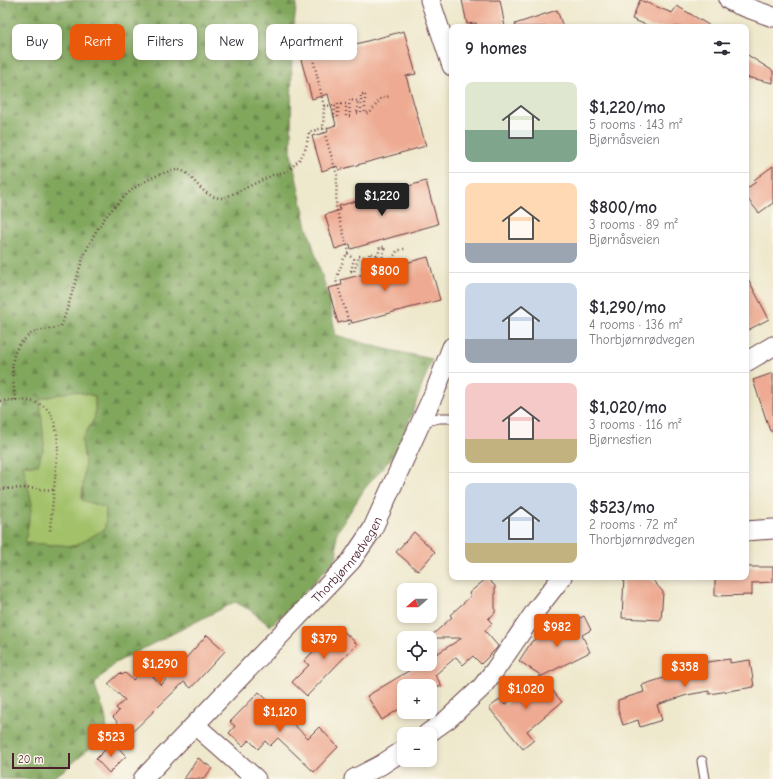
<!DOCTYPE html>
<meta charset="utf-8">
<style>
:root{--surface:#fff;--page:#f7f7f7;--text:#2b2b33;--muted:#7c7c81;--line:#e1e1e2;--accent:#ea580c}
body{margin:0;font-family:"Comic Neue",sans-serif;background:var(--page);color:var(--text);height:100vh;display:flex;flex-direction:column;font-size:15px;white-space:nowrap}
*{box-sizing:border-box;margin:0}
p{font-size:13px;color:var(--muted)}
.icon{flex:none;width:22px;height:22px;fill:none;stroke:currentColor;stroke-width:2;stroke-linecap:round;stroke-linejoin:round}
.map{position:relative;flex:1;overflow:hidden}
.side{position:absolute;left:449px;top:24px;width:300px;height:556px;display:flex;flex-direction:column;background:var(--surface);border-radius:8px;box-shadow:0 2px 6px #0003}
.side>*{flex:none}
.hud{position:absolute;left:12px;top:24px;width:377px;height:36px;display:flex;gap:8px}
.needle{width:26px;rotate:250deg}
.controls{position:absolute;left:397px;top:583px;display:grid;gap:8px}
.controls a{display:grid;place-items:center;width:40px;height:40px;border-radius:8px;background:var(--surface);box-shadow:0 2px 6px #0003;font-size:20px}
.scale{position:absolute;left:12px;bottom:10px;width:58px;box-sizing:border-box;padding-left:4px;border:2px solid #4a1f2b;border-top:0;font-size:11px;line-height:14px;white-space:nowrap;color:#4a1f2b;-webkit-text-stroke:3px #fbf7ec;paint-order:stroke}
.price{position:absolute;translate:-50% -34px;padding:0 9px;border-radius:4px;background:var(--accent);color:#fff;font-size:13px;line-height:26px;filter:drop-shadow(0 1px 2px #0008)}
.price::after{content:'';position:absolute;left:50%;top:24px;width:12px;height:9px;margin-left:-6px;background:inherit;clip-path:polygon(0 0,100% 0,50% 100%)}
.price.current{background:#222;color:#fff}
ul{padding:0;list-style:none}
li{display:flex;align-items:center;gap:12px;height:100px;padding:0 16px}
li+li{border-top:1px solid var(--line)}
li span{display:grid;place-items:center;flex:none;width:112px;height:80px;border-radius:8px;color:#555}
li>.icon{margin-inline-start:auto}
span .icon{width:48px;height:48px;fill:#fffc;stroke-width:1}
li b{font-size:17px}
h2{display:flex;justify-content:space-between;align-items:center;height:48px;padding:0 16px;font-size:17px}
.tag{padding:0 14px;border-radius:8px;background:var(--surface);box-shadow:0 2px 6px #0003;font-size:14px;line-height:36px}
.tag.current{background:var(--accent);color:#fff}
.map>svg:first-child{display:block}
.grass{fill:#a2c169;stroke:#76704a}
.forest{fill:url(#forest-firs);stroke:#666344;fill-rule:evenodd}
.building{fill:#eeaa92}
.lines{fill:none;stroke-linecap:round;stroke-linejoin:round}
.service-casing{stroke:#633d43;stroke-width:11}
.minor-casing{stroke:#633d43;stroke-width:21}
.path{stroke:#633d43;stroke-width:2.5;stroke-dasharray:1 3;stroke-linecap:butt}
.service{stroke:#fff;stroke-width:9}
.minor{stroke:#fff;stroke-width:19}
.labels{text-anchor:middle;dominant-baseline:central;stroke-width:4;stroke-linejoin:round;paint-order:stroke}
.street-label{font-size:13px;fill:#4a1f2b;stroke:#fbf7ec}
</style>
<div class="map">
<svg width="773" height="779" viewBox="0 0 773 779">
<defs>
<pattern id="forest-firs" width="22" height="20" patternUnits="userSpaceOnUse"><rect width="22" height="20" fill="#81a75d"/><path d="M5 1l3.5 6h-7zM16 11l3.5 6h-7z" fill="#6c874d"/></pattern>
</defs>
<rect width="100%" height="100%" fill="#fbf7ec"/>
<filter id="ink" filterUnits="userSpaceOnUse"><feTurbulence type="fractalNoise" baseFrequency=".025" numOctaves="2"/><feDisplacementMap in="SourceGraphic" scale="8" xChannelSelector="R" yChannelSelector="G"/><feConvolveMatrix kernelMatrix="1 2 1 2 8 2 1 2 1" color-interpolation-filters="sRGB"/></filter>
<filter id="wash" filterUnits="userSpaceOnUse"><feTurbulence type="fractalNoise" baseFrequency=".012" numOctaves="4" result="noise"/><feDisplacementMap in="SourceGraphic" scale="16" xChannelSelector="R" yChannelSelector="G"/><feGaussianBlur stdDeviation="0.9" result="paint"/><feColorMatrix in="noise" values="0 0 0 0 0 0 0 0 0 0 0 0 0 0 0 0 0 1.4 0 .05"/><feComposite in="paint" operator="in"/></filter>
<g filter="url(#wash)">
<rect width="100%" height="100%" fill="#eee8cc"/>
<path class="grass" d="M73 391 95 396V417L82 440 85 463 82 499 106 508 105 530 75 546 24 543 32 504 23 465H38L44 446 40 399Z"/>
<path class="forest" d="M0 0H297L292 41 291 154 307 227 327 292 336 335 381 348 432 359 406 429 393 456 365 488 336 534 337 558 286 612 270 626 250 610 235 602 115 663 96 682 95 687C100 702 109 718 106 734L66 769 50 779H0ZM73 391 95 396V417L82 440 85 463 82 500 106 508 105 529 75 546 25 543 32 504 23 465H38L44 446 40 399Z"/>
<g id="blocks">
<path class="building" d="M462 0H500L505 27H477L476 23 467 24Z
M640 0 672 13 677 6 712 27H651L632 19Z
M557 10 563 27H516L515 24Z
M404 31 416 74 406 76 426 146 339 170 337 166 322 171 312 136 328 132 327 128 336 125 328 94 312 99 300 56 333 47 334 50Z
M746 54 773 71V83L746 77Z
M773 166V203L759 213 746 197V189L756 182 754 180Z
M426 181 438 224 351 249 350 244 335 249 325 215 340 210 339 206Z
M428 257 440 300 352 323 351 320 338 323 328 288 342 285 341 280Z
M746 275 769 319 746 331Z
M773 373V431H770L753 380Z
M414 532 435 552 418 571 396 552Z
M746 567H773V582L752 583V595L715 596V577H746Z
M624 577H650L663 592 661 620 622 618Z
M487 578 495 586V613L488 619 492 623 485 631 498 646 496 649 481 664 473 656 463 665 456 657 435 675 442 686H404V706L382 720 367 696 420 664H430V658L462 638H429L452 617 450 615 471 596 469 593Z
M584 616 591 630 582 635 590 652 542 676 519 661 532 641Z
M338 626 357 644 307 696 292 682 309 665 304 661Z
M207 635 225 651 191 688 184 682 129 735 113 717 119 711 116 708 125 700 108 684 120 673 122 675 125 673 133 680 145 668 161 685Z
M730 659V663L750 660 754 687 709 694V691L687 695 657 705 662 720 640 727 638 720 623 725 618 709V700L644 692 642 685 685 671 684 663 700 660V663Z
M540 676 562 702 527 731 534 740 523 749 489 708 500 699 505 705Z
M259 692 308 738 319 727 338 747 314 772 278 738 270 746 265 741 258 749 249 740 243 746 229 733 235 726 230 722Z
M113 742 126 756 109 773 96 759Z
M198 758 212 768 204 779H184Z"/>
</g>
</g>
<g filter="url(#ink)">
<use href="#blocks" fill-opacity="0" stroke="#633d43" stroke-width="1"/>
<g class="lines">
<defs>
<path id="service" d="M422 422 439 418H452
M702 761 705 779"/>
<g id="minor">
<path d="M430 0 452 66"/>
<path d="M729 0 737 4 773 17"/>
<path d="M746 362 773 346"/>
<path d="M746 531 773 529"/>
<path d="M195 725 256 779"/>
<path d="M427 734 448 719 481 688 495 670 537 609 562 577"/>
<path id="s1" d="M143 779 351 561 372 530 436 389 452 347"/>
<path d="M354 779 381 765 404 750"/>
</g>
</defs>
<use href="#service" class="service-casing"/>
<use href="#minor" class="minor-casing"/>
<path class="path" d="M312 54 324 106 323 128 337 175 336 208 349 252 344 258 336 280 350 326
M324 106 335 105 334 117
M357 113H361V94H365V113H370L381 98 391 96
M334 117H338V104H346V116H350L349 100 358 101 357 113
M347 254 354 259 351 271
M372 269H375L380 247H385L381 264 382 266 389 265 397 251 407 248
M361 270 364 271 370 253 376 255 372 269
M351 271 354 272 359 256 365 257 361 270
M15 400C14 380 6 355 24 340 27 337 30 334 34 332 43 329 52 330 61 326 67 311 71 296 76 280 84 252 96 225 117 204 126 195 134 187 146 181 155 176 166 171 177 170 193 169 198 199 224 198L273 175 288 171 300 159 306 148 309 132 323 128
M0 401C39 398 56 402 58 446L50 531
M0 489 26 488 54 490"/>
<use href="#service" class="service"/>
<use href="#minor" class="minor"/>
</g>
</g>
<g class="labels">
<g class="street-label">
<text stroke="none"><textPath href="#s1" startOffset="300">Thorbjørnrødvegen</textPath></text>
</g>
</g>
</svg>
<div class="controls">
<a><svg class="needle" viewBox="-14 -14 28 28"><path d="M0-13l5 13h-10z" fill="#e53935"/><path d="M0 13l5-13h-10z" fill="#7c7c81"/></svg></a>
<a><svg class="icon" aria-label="locate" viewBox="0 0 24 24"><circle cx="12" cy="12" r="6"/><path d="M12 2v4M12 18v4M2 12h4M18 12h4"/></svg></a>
<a>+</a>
<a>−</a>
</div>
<div class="scale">20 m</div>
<b class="price current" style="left:382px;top:217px">$1,220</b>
<b class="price" style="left:385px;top:292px">$800</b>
<b class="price" style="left:557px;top:648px">$982</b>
<b class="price" style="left:324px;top:660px">$379</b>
<b class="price" style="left:160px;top:685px">$1,290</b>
<b class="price" style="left:685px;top:688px">$358</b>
<b class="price" style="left:526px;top:710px">$1,020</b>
<b class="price" style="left:280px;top:733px">$1,120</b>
<b class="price" style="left:111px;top:758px">$523</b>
<div class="hud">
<a class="tag">Buy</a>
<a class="tag current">Rent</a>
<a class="tag">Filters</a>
<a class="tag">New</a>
<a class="tag">Apartment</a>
</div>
<section class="side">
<h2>9 homes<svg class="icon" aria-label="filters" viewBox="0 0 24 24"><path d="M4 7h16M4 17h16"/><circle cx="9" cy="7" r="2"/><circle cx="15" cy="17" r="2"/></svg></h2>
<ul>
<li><span style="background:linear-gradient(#dfe7d0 60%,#7fa58c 0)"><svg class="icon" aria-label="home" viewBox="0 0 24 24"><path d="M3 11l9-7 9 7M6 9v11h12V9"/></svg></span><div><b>$1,220/mo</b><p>5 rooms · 143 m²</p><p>Bjørnåsveien</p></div></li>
<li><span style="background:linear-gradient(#ffd9b3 75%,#9aa5b1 0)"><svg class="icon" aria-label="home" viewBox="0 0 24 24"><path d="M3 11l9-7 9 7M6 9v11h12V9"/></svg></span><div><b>$800/mo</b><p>3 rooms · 89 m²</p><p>Bjørnåsveien</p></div></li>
<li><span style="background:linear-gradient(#c9d6e8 70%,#9aa5b1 0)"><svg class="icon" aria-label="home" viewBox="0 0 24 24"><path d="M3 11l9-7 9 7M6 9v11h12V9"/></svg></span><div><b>$1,290/mo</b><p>4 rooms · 136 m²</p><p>Thorbjørnrødvegen</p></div></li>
<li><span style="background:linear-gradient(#f6c9c9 70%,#c2b280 0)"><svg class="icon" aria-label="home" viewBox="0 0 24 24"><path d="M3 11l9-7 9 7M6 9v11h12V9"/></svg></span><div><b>$1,020/mo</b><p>3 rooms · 116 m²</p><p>Bjørnestien</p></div></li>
<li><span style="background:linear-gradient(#c9d6e8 75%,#c2b280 0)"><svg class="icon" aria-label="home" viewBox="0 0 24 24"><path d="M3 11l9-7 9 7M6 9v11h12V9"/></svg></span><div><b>$523/mo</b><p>2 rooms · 72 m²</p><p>Thorbjørnrødvegen</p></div></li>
</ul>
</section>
</div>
